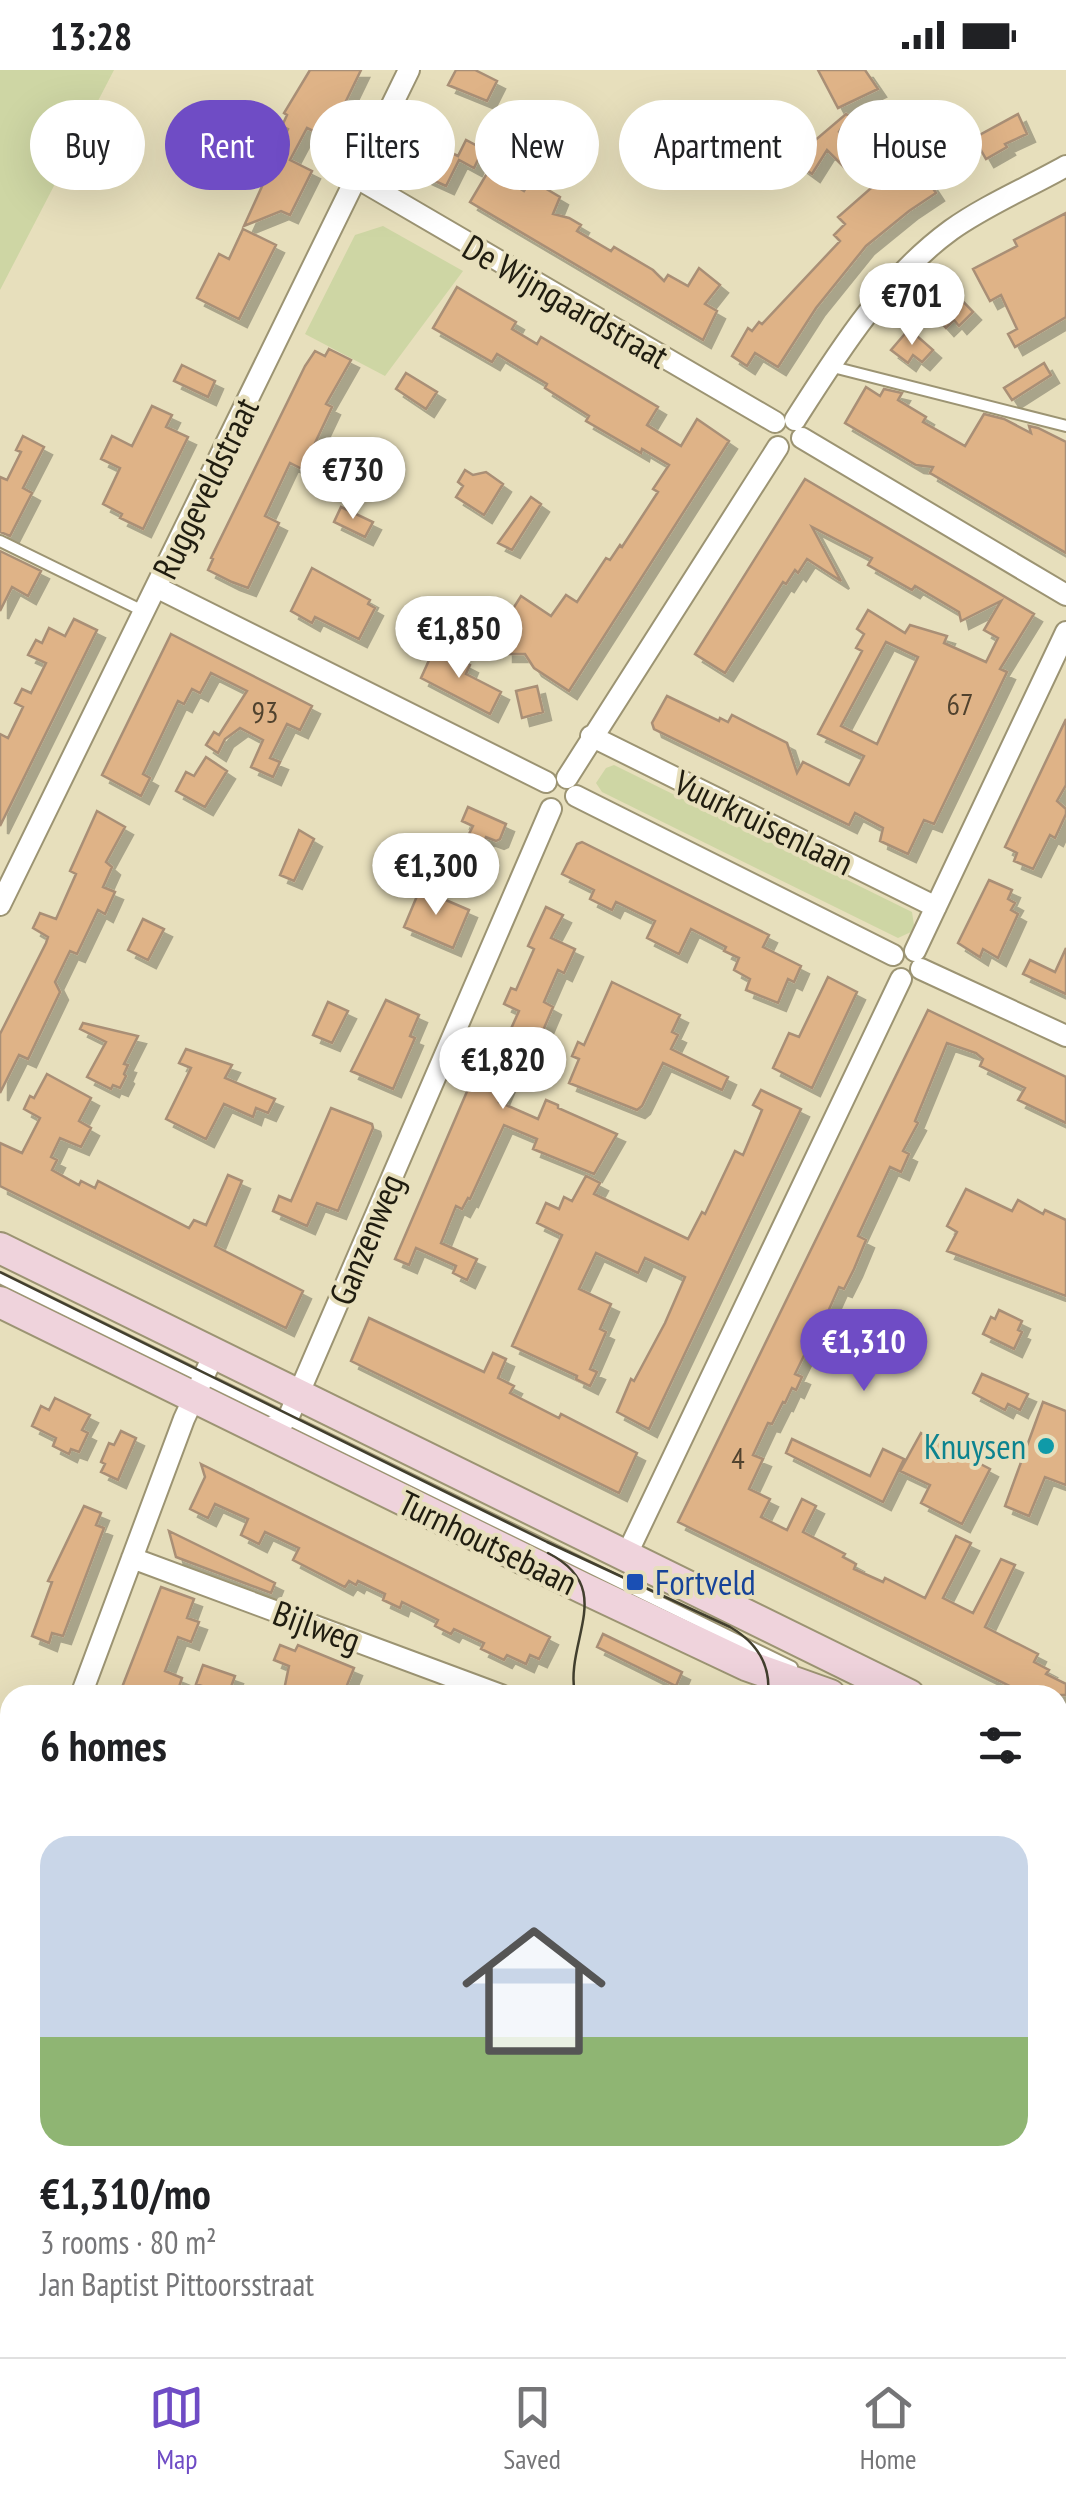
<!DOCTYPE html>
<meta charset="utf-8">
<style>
:root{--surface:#fff;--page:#f6f6f6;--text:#202124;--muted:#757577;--line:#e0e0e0;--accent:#6f4cc5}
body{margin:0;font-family:"PT Sans Narrow",sans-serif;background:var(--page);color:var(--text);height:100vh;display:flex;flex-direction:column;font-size:38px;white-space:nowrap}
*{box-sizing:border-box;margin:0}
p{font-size:32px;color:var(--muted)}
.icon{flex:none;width:55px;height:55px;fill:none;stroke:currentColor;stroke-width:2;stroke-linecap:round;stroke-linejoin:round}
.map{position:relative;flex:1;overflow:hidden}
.panel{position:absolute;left:0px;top:1615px;width:1068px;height:672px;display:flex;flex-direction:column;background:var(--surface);border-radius:30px 30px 0 0;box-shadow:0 10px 40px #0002}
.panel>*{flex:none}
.guide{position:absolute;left:30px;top:30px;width:1008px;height:90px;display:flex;gap:20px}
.price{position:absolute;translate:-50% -85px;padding:0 22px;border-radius:35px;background:#fff;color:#222;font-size:32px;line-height:65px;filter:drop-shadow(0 2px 5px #0008)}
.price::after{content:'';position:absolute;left:50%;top:60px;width:30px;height:22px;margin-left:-15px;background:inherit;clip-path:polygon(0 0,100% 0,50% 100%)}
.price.active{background:var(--accent);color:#fff}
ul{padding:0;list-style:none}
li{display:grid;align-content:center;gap:20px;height:530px;padding:0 40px}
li+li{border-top:2px solid var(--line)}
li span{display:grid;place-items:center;height:310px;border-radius:30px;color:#555}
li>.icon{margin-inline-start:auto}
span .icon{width:180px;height:180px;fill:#fffc;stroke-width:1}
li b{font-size:42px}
h2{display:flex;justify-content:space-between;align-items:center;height:120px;padding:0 40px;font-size:42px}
.tag{padding:0 35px;border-radius:45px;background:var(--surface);box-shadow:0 10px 40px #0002;font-size:35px;line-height:90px}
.tag.active{background:var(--accent);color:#fff}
.status{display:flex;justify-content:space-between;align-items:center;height:70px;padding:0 50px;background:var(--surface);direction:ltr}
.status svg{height:28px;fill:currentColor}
.tab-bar{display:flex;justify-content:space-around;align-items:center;height:140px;border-top:2px solid var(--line);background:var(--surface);font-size:28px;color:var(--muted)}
.tab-bar a{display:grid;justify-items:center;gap:5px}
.tab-bar .active{color:var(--accent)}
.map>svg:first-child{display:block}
.green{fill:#ced6a4}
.building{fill:#dfb387;stroke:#a98f76;stroke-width:2.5;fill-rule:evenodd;filter:url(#shadow)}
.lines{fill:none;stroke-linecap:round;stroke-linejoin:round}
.service-casing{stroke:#9c9473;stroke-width:14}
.minor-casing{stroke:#9c9473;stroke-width:24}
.secondary-casing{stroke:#9c9473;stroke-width:34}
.service{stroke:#fff;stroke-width:10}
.minor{stroke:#fff;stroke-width:20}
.secondary{stroke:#efd3dc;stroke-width:30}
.tram{stroke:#423f2e;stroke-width:2.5}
.culture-dot{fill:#0f9aa8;stroke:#e7dfbc;stroke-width:4}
.transit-dot{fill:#1a4fb4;stroke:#e7dfbc;stroke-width:4}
.labels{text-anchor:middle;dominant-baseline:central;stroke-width:8;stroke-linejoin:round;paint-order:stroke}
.number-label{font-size:30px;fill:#50422e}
.street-label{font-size:35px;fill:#201d10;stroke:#e7dfbc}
.culture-label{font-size:35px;fill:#0d838f;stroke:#e7dfbc;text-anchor:end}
.transit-label{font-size:35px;fill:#164399;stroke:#e7dfbc;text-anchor:start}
</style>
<div class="status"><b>13:28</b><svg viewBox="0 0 49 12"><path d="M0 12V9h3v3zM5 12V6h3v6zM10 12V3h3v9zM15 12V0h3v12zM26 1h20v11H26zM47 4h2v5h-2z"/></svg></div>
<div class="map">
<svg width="1066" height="2287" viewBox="0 0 1066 2287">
<defs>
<filter id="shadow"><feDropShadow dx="8" dy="8" stdDeviation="0" flood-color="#0004"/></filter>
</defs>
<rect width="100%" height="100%" fill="#e7dfbc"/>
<path class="green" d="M0 0H114L0 220Z
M383 156 463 201 385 306 305 264 355 165Z
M614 695 912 842 914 855 911 862 898 868 602 722 596 713 606 698Z"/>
<path class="building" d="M310 0H361L328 68 307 58 290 90 312 101 290 145 281 141 244 156 288 59 282 56 287 45 284 43Z
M456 0H475L497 11 487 31 448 15Z
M818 0H865L878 19 838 38Z
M846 44 849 46 839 62 859 85 845 98 827 80 812 104 797 93 813 72Z
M1018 44 1027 64 1005 74 1007 77 986 89 974 68Z
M422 69 458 86 466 70 483 79 474 98 459 90 446 116 417 103 423 93 412 88Z
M913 88 936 123 909 141 866 176 816 238 778 297 755 283 747 296 732 286 748 258 752 261 759 252 762 254 840 171 834 165 845 154 838 147 895 97Z
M489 100 524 121 531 110 560 127 553 144 569 148 581 155 577 161 611 181 614 177 653 200 664 211 668 205 688 216 699 198 720 215 705 234 717 241 703 270 470 132Z
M1066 143V247L1015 277 1008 264 1017 259 1001 225 990 231 973 199 1017 176 1014 170Z
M243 159 276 175 239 249 197 228 219 184 229 189Z
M457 217 516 252 512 259 537 274 541 267 658 337 647 355 681 376 697 349 729 371 569 621 534 598 525 584H505V575L471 561 479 543 504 553 521 526 551 546 566 525 577 532 606 488 610 490 620 475 622 477 658 422 653 419 669 395 642 379 641 383 586 351 589 346 545 318 547 314 497 284 492 292 433 258Z
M949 217 973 242 959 256 954 250 946 258 928 238Z
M909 259 933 280 922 292 913 285 908 293 891 280Z
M329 279 351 290 326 334 332 337 315 373 316 384 309 389 304 400 290 393 265 446 279 453 248 518 232 512 208 500 213 489 211 488 305 296 315 281 325 286Z
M1044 293 1051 305 1012 330 1004 318Z
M182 295 215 311 208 327 174 311Z
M406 303 437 322 426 339 396 319Z
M866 317 880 326 884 319 902 323 898 330 926 347 923 352 965 376 984 344 1004 349 1031 363 1029 356 1038 358 1066 372V483L930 403 933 397 916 395 845 353Z
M152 336 172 345 166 357 188 367 143 459 120 448 122 444 103 434 120 398 101 389 112 366 132 376Z
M23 366 44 377 23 418 32 423 10 466 0 462V407L7 410 21 382 16 380Z
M465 400 473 405 486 402 503 414 484 445 456 427 463 416 458 412Z
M805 409 1034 544 1000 599 1007 602 934 754 924 750 908 784 880 771 883 758 855 743 849 755 654 659 652 653 667 626 719 651 720 648 728 652 732 645 787 673 797 703 803 692 849 715 864 686 818 664 862 581 856 578 864 564 857 559 868 540 905 563 910 555 947 566 944 573 986 592 998 568 984 560 1001 531 961 551 959 542 915 516 912 520 868 495 872 488 812 457 841 511 807 489 798 503 795 500 786 514 783 512 725 603 695 584ZM886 572 918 587 877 674 841 656Z
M531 427 541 434 512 480 498 473Z
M341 437 373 452 365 467 334 452Z
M0 481 41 501 28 526 12 517 0 541Z
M312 498 370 530 368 534 375 538 359 569 315 547 312 553 291 541Z
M74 549 97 560 0 756V664L8 668 23 637 15 633 22 619 31 623 46 593 28 585 36 570 42 573 49 558 65 566Z
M171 564 312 636 300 660 287 654 270 688 280 692 273 707 251 697 263 670 240 658 225 669 218 683 206 675 214 662 219 665 247 621 211 603 200 623 192 619 184 634 178 631 143 704 150 708 141 726 102 705Z
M435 577 470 595 466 604 501 622 490 644 421 608Z
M537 616 543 642 522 648 516 621Z
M1066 649V715L1057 731 1066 739V744L1055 768 1050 765 1033 799 1014 791 1017 783 1005 777Z
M206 687 227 701 205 737 176 721 186 702 194 706Z
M468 737 506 754 500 769 496 771 486 767 482 775 467 768 473 756 462 751Z
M97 741 125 757 106 792 112 797 103 817 115 822 105 844 98 840 77 884 70 881 55 912 60 922 28 989 19 985 0 1023V964L46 873 48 867 33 858 40 843 56 849 76 804 70 801Z
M299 760 314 769 294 811 280 805Z
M582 772 769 865 763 877 801 896 794 912 788 909 778 933 746 920 750 909 734 900 739 888 724 881 726 877 691 859 679 884 647 868 655 851 616 832 612 840 590 829 594 820 562 804 577 774Z
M989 810 1012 820 1008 829 1015 833 1011 840 1018 844 998 888 983 879 980 887 958 873Z
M420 819 469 840 453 878 404 857Z
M546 837 563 845 551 868 575 879 564 903 558 900 544 932 553 937 539 970 527 966 499 1032 538 1049 546 1030 558 1035V1038L617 1064 594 1104 533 1079 537 1069 504 1055 470 1129 468 1128 462 1139 456 1136 441 1173 477 1189 467 1210 453 1203 456 1196 416 1178 409 1195 395 1189 490 968 504 974 519 941 504 934 511 918 516 920 534 879 528 876Z
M143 849 164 859 148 890 128 880Z
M1066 878V924L1023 904 1030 890 1055 902Z
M828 907 857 922 812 1018 773 998 789 963 799 967Z
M612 912 680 945 672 962 678 965 671 979 728 1007 722 1020 663 993 642 1036 637 1040 569 1013 579 989 572 986 578 972 584 975Z
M386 930 419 945 410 966 415 968 393 1019 351 1001Z
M328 932 348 941 332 973 313 965Z
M928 940 1066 1007V1053L1018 1030 1025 1018 980 996 983 989 976 983 947 973 915 1051 918 1053 903 1081 909 1084 901 1102 890 1097 858 1166 866 1170 854 1199 844 1219 839 1217 818 1264 815 1263 795 1304 802 1307 796 1320 792 1318 785 1333 783 1332 772 1354 768 1353 753 1385 763 1389 749 1419 770 1429 761 1447 787 1460 802 1429 816 1436 803 1462 845 1484 843 1487 856 1494 854 1499 883 1512 885 1508 925 1528 956 1466 971 1473 943 1528 973 1543 1001 1489 1015 1495 985 1557 1038 1584 1034 1592 1049 1600 1046 1604 1066 1614V1625H1028L678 1452Z
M83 953 138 966 124 994 128 995 124 1004 126 1006 120 1018 113 1015 111 1019 87 1007 106 972 80 959Z
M186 979 232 995 225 1008 275 1029 268 1043 256 1038 253 1047 224 1034 206 1069 166 1049 191 998 179 993Z
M47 1004 91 1028 79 1051 91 1058 81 1077 60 1068 51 1087 57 1090 52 1100 79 1115 81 1111 95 1118 98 1111 189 1158 194 1150 206 1155 228 1105 242 1111 215 1176 303 1221 286 1258 0 1116V1073L22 1083 40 1048 24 1039 30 1026 34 1028Z
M761 1020 801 1039 649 1359 617 1342 631 1309 634 1311 665 1253 685 1207 645 1188 638 1203 596 1183 579 1219 611 1234 600 1259 606 1262 590 1299 597 1302 590 1316 576 1309 577 1306 512 1276 562 1165 537 1153 546 1133 559 1139 564 1127 572 1131 586 1106 600 1113 594 1124 688 1169 702 1142 705 1144 735 1081 743 1085 762 1040 753 1035Z
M331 1038 372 1054 373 1058 338 1141 317 1133 307 1156 273 1141 279 1126 291 1131Z
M966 1119 1012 1141 1018 1130 1043 1144 1045 1140 1066 1150V1226L947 1181 957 1162 947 1156Z
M999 1240 1022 1251 1018 1260 1022 1262 1014 1279 983 1264 991 1247 995 1249Z
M369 1248 484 1302 493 1283 506 1289 498 1308 514 1316 510 1323 559 1348 561 1344 637 1383 619 1423 351 1291Z
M982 1304 1028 1324 1020 1340 1008 1334 1005 1340 973 1323Z
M55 1328 90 1345 82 1360 88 1363 79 1382 71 1379 69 1384 53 1376 56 1368 32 1356 41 1336 49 1340Z
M1043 1332 1066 1341V1415L1045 1407 1029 1446 1005 1436Z
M121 1361 136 1368 118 1410 101 1402 105 1394 101 1392 109 1373 114 1375Z
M921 1363 990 1399 962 1454 921 1433 930 1415 900 1401Z
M792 1369 870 1406 883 1379 904 1389 883 1432 786 1383Z
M201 1394 550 1567 539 1589 530 1585 526 1594 507 1585 504 1590 481 1579 484 1573 454 1559 451 1564 435 1556 438 1550 402 1532 400 1538 383 1530 385 1524 358 1511 356 1515 349 1511 345 1517 293 1490 299 1478 265 1462 259 1474 241 1465 248 1449 215 1434 208 1448 190 1439 205 1407Z
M84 1436 101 1443 96 1455 104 1458 63 1566 52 1563 49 1573 32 1566 52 1512 48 1511Z
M169 1461 275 1513 271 1523 176 1487Z
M161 1517 194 1529 187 1548 199 1552 191 1572 178 1567 165 1601 182 1608 178 1620 172 1625H119Z
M603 1564 682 1602 676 1616 597 1577Z
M280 1575 295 1581 298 1575 354 1598 343 1625H311L299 1621 297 1625 284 1620 289 1596 274 1590Z
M203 1595 235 1606 228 1625 196 1614Z"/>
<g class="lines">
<defs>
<path id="service" d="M829 296 1066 356
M0 471 143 541
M0 1208 792 1597
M802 2278 816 2287
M539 2287 543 2278
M832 2287 838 2278"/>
<path id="minor" d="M357 108 775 352
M795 350C839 281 884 209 951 160 986 135 1029 117 1066 96
M802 368 1066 525
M156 517 546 712
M591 666 936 837
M567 708 778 377
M576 726 893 885
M0 835 409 0
M915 881 1066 562
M921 899 1066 966
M258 1361 282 1353 289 1346 551 739
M626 1486 901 909
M132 1488 501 1625
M81 1625 184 1349 214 1284
M10 1778V1789
M0 1847 10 1818
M301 2278V2287
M320 2287 325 2278"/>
<path id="secondary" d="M0 1178 909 1625
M0 1232 583 1518 746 1595 830 1625
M1058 1718 1065 1732"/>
</defs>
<use href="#service" class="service-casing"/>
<use href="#minor" class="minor-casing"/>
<use href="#secondary" class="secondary-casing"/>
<use href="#service" class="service"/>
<use href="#minor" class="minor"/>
<use href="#secondary" class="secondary"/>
<path class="tram" d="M0 1202 547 1472 730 1557C756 1572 771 1594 768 1625
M548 1483C618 1519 564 1570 575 1625"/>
</g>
<circle class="culture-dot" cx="1046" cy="1376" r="10"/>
<rect class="transit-dot" x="625" y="1502" width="20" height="20" rx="5"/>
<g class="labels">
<g class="number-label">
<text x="960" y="633">67</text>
<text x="265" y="641">93</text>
<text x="738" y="1387">4</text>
</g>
<g class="street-label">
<text transform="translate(566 231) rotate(30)">De Wijngaardstraat</text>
<text transform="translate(205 418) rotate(-64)">Ruggeveldstraat</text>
<text transform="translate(764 752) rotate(26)">Vuurkruisenlaan</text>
<text transform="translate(366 1169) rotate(-67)">Ganzenweg</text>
<text transform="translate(488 1472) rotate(26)">Turnhoutsebaan</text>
<text transform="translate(317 1556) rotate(20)">Bijlweg</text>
</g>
<g class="culture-label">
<text x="1026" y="1376">Knuysen</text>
</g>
<g class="transit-label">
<text x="655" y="1512">Fortveld</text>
</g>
</g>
</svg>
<b class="price" style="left:912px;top:278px">€701</b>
<b class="price" style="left:353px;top:452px">€730</b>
<b class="price" style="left:459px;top:611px">€1,850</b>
<b class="price" style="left:436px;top:848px">€1,300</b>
<b class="price" style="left:503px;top:1042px">€1,820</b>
<b class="price active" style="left:864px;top:1324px">€1,310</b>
<div class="guide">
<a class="tag">Buy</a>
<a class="tag active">Rent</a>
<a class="tag">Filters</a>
<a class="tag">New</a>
<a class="tag">Apartment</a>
<a class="tag">House</a>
</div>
<section class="panel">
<h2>6 homes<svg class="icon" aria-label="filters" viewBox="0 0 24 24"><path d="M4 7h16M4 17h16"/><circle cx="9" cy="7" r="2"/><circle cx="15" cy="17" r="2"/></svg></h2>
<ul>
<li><span style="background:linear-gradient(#c9d6e8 65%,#8fb573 0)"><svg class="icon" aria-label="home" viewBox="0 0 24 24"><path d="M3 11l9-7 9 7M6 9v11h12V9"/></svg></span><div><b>€1,310/mo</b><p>3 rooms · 80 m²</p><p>Jan Baptist Pittoorsstraat</p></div></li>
</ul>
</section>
</div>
<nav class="tab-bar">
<a class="active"><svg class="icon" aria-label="map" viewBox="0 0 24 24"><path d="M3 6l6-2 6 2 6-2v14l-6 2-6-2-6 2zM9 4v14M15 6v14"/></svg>Map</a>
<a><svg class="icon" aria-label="saved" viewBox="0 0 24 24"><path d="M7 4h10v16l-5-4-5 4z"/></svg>Saved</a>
<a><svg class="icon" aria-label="home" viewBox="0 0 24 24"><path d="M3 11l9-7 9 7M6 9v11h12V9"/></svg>Home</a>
</nav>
